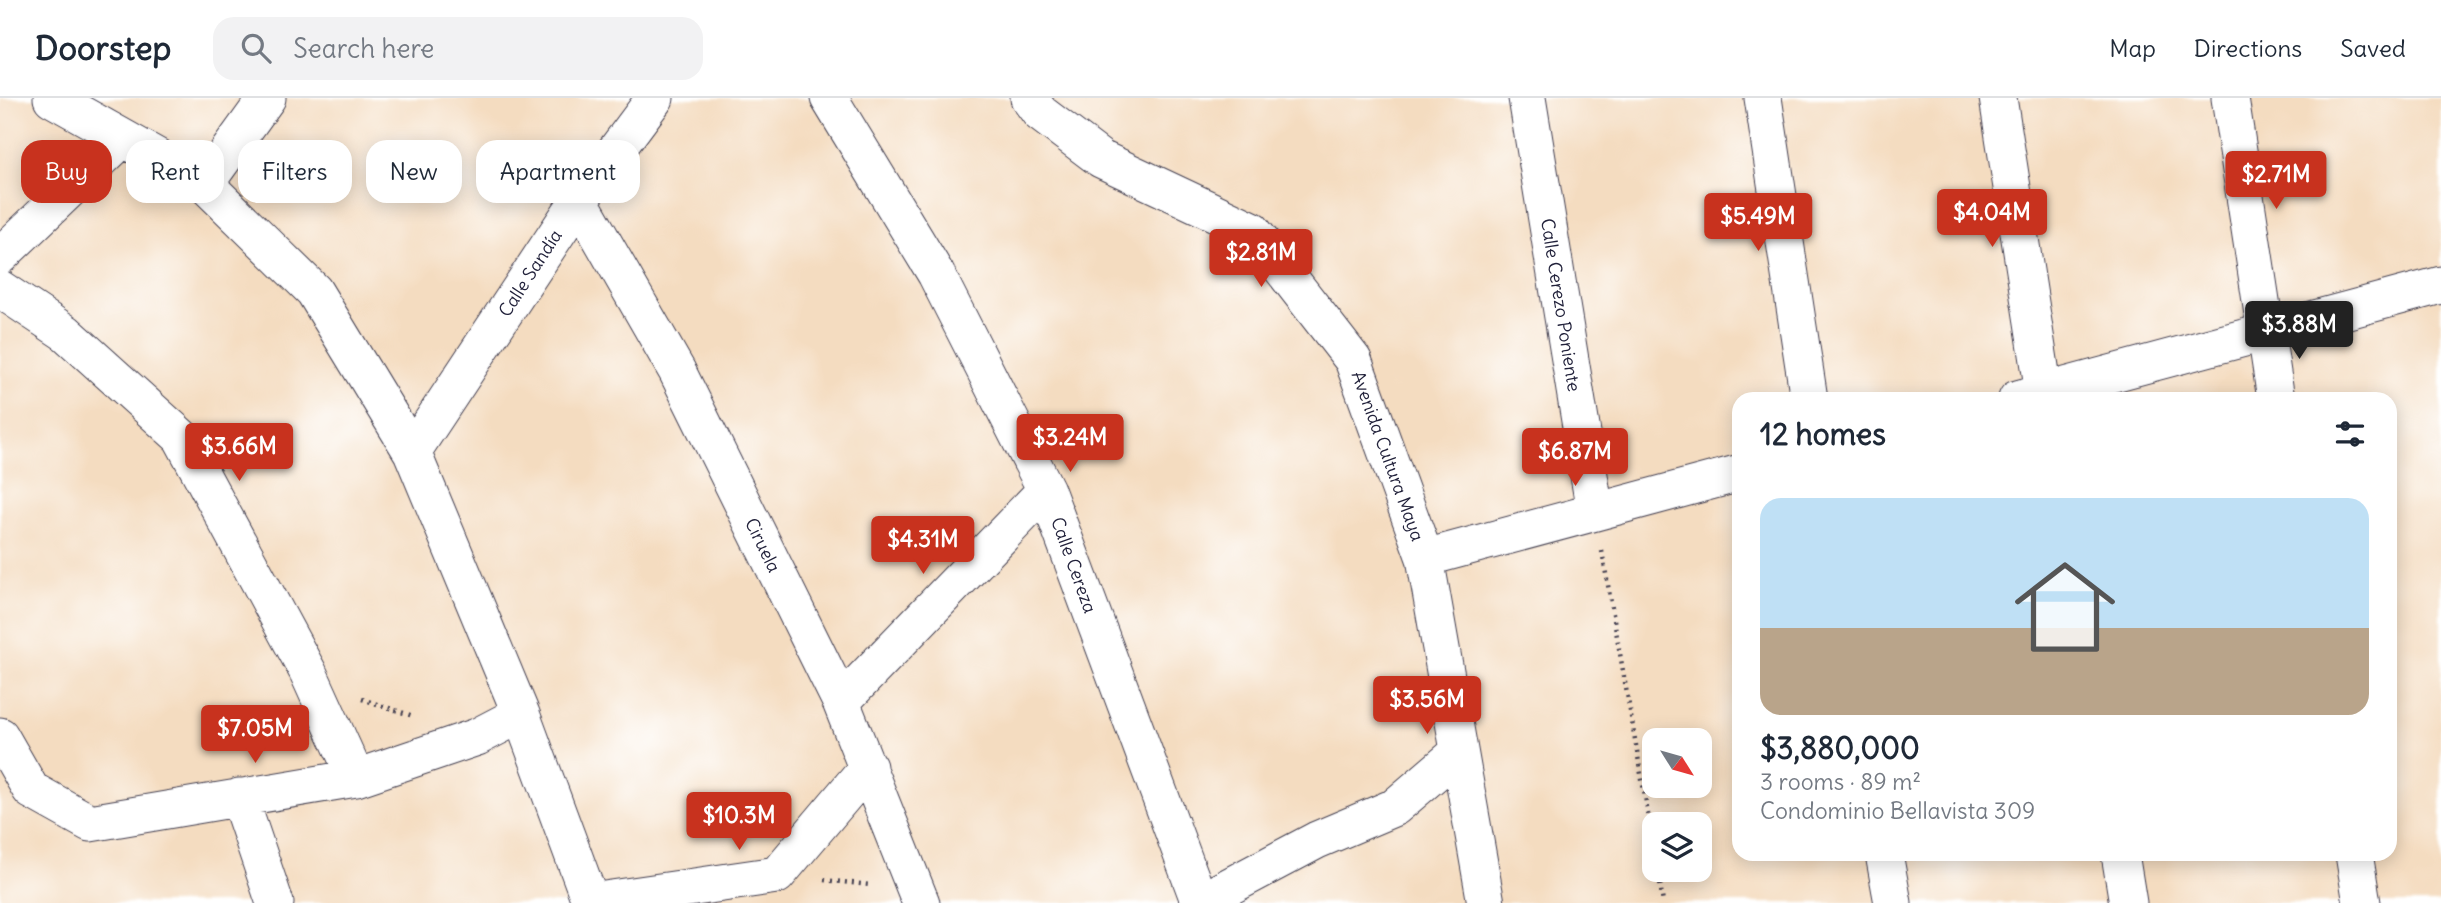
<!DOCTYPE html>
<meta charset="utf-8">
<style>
:root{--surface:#fff;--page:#f2f2f3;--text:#1f2937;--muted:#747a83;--line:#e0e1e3;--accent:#c8321e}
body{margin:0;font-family:Delius,sans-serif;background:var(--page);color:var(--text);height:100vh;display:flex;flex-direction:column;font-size:26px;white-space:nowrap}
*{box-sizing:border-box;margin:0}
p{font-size:23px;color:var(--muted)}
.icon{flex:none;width:38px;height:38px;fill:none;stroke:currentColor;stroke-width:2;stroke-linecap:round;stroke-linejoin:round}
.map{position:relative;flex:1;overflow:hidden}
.panel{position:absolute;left:1732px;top:294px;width:665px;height:469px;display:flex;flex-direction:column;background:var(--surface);border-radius:21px;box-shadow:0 4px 18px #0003}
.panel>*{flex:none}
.top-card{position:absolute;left:21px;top:42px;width:665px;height:63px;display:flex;gap:14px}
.needle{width:46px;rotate:127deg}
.controls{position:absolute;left:1642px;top:630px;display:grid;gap:14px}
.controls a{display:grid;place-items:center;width:70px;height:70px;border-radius:14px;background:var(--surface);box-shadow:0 4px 18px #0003;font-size:35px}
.price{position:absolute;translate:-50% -60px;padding:0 16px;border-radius:7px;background:var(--accent);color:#fff;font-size:23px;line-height:46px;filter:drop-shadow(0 2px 4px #0008)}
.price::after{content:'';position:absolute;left:50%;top:42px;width:21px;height:16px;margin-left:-10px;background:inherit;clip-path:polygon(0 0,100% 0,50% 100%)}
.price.current{background:#222;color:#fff}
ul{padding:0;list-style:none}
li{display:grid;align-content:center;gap:14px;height:371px;padding:0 28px}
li+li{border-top:2px solid var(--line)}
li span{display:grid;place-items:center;height:217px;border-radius:21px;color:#555}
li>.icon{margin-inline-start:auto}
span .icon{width:126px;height:126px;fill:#fffc;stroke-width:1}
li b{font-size:30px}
h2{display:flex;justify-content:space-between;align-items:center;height:84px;padding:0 28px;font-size:30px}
.chip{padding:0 24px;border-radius:21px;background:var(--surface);box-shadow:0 4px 18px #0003;font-size:24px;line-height:63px}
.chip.current{background:var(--accent);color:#fff}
header{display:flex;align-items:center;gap:42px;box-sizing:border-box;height:98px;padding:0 35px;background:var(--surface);border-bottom:2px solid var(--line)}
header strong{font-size:33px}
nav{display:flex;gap:38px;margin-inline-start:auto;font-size:24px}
.search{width:490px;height:63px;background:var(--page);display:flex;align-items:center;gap:18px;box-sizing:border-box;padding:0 24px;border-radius:21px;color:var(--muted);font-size:26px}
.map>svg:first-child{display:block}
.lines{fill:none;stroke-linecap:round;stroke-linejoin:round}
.street-casing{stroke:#423e4f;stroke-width:39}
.path{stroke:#423e4f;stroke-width:4.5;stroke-dasharray:2 5;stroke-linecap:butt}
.street{stroke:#fff;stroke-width:37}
.labels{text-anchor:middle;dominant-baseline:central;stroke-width:7;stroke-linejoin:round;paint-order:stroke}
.street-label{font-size:18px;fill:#22223b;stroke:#fff}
</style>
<header>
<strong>Doorstep</strong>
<div class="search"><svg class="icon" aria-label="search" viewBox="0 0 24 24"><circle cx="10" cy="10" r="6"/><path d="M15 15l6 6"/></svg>Search here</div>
<nav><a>Map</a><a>Directions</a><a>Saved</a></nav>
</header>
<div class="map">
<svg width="2441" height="805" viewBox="0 0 2441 805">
<rect width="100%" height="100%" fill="#fff"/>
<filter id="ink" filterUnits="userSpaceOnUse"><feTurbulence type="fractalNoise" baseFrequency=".0143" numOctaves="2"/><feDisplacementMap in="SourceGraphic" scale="14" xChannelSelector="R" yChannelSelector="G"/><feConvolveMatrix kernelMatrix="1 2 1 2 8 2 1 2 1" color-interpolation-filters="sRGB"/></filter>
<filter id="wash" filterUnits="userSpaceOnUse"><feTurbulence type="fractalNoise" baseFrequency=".00686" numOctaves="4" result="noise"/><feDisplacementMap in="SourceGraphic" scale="28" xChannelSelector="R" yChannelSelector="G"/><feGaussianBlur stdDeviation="1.57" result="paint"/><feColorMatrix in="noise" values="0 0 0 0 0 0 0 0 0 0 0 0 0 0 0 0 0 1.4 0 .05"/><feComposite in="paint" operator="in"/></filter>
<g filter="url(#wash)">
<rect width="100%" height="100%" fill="#f4dcc0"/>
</g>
<g filter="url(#ink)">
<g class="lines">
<defs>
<path id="street" d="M52 0 205 86 314 193 412 354 521 616 591 805
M829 0 936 176 1046 392 1200 805
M1029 0 1040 15 1101 61 1252 132 1353 262 1425 460 1486 805
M1527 0 1595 414
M1763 0 1809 301
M1998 0 2045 301
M2230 0 2276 301
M205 86 267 0
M579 102 677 273 841 604 921 805
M0 158 123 40
M0 191 66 235 181 339 308 574 356 680
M2017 301 2441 187
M412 354 579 102 655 0
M1425 460 1740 375
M841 604 1046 392
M0 638 31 692 90 725 356 680 477 639 521 616
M239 699 275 805
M1884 756 1893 805
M2120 756 2128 805
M2354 756 2362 805
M591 804 777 777 868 669
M1200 804 1317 742 1395 709 1459 654"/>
</defs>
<use href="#street" class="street-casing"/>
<path class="path" d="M1602 453 1654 750
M362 601 413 618
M1658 772 1663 805
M824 782 871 787"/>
<use href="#street" class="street"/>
</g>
</g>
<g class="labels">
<g class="street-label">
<text transform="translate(530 175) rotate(-57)">Calle Sandía</text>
<text transform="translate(1561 207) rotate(81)">Calle Cerezo Poniente</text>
<text transform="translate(1388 358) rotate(70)">Avenida Cultura Maya</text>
<text transform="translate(763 447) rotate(64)">Ciruela</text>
<text transform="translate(1074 467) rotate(70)">Calle Cereza</text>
</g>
</g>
</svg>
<div class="controls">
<a><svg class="needle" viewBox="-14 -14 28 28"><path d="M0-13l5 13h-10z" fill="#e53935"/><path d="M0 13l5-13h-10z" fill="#747a83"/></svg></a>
<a><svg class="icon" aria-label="layers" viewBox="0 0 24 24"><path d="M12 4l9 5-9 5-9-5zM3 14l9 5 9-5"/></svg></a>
</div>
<b class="price" style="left:2276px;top:113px">$2.71M</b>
<b class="price" style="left:1992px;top:151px">$4.04M</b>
<b class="price" style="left:1758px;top:155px">$5.49M</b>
<b class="price" style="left:1261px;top:191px">$2.81M</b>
<b class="price current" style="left:2299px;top:263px">$3.88M</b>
<b class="price" style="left:1070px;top:376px">$3.24M</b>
<b class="price" style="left:239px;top:385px">$3.66M</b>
<b class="price" style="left:1575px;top:390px">$6.87M</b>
<b class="price" style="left:923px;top:478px">$4.31M</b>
<b class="price" style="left:1427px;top:638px">$3.56M</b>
<b class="price" style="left:255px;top:667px">$7.05M</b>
<b class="price" style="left:739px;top:754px">$10.3M</b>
<div class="top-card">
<a class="chip current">Buy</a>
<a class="chip">Rent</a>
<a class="chip">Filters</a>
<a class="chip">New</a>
<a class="chip">Apartment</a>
</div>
<section class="panel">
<h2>12 homes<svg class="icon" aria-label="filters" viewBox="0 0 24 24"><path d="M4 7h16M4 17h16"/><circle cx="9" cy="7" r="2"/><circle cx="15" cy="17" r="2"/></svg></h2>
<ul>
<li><span style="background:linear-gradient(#bfe0f5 60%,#b9a48a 0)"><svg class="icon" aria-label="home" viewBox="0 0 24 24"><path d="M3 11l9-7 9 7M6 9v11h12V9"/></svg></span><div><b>$3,880,000</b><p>3 rooms · 89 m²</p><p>Condominio Bellavista 309</p></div></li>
</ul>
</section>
</div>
